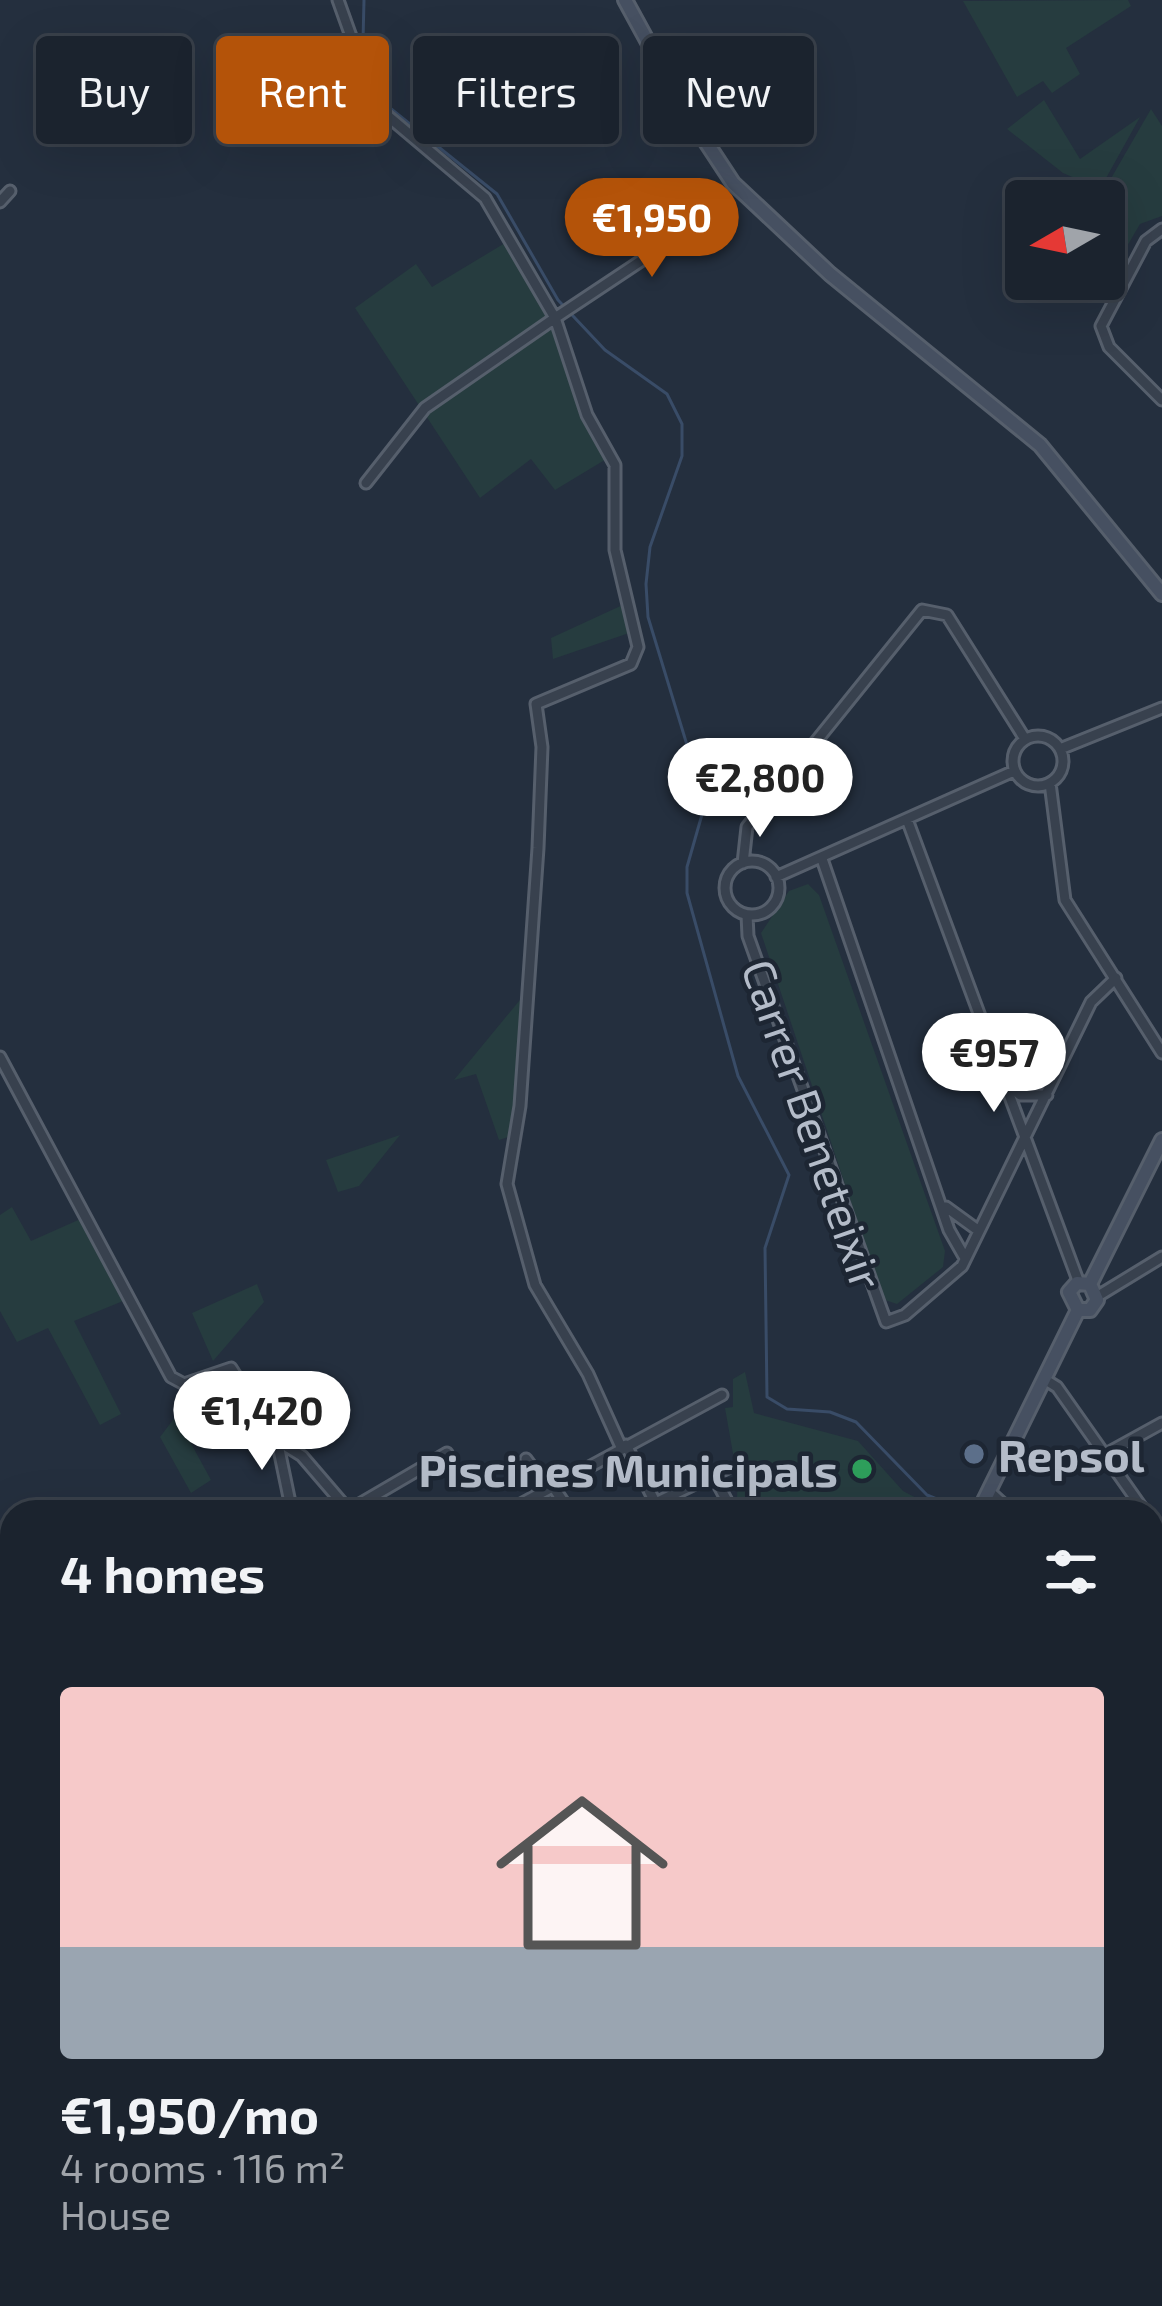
<!DOCTYPE html>
<meta charset="utf-8">
<style>
:root{--surface:#1b232e;--page:#282f3a;--text:#f1f3f6;--muted:#a0a4aa;--line:#39404a;--accent:#b45309}
body{margin:0;font-family:"Exo 2",sans-serif;background:var(--page);color:var(--text);height:100vh;display:flex;flex-direction:column;font-size:45px;white-space:nowrap}
*{box-sizing:border-box;margin:0}
p{font-size:39px;color:var(--muted)}
.icon{flex:none;width:66px;height:66px;fill:none;stroke:currentColor;stroke-width:2;stroke-linecap:round;stroke-linejoin:round}
.map{position:relative;flex:1;overflow:hidden}
.panel{position:absolute;left:0px;top:1500px;width:1164px;height:807px;display:flex;flex-direction:column;background:var(--surface);border-radius:36px 36px 0 0;box-shadow:0 12px 48px #0002,0 0 0 3px var(--line)}
.panel>*{flex:none}
.banner{position:absolute;left:36px;top:36px;width:1092px;height:108px;display:flex;gap:24px}
.needle{width:78px;rotate:261deg}
.fabs{position:absolute;left:1005px;top:180px;display:grid;gap:24px}
.fabs a{display:grid;place-items:center;width:120px;height:120px;border-radius:12px;background:var(--surface);box-shadow:0 12px 48px #0002,0 0 0 3px var(--line);font-size:60px}
.price{position:absolute;translate:-50% -102px;padding:0 27px;border-radius:42px;background:#fff;color:#222;font-size:39px;line-height:78px;filter:drop-shadow(0 3px 6px #0008)}
.price::after{content:'';position:absolute;left:50%;top:72px;width:36px;height:27px;margin-left:-18px;background:inherit;clip-path:polygon(0 0,100% 0,50% 100%)}
.price.selected{background:var(--accent);color:#fff}
ul{padding:0;list-style:none}
li{display:grid;align-content:center;gap:24px;height:636px;padding:0 60px}
li+li{border-top:3px solid var(--line)}
li span{display:grid;place-items:center;height:372px;border-radius:12px;color:#555}
li>.icon{margin-inline-start:auto}
span .icon{width:216px;height:216px;fill:#fffc;stroke-width:1}
li b{font-size:51px}
h2{display:flex;justify-content:space-between;align-items:center;height:144px;padding:0 60px;font-size:51px}
.pill{padding:0 42px;border-radius:12px;background:var(--surface);box-shadow:0 12px 48px #0002,0 0 0 3px var(--line);font-size:42px;line-height:108px}
.pill.selected{background:var(--accent);color:#fff}
.map>svg:first-child{display:block}
.green{fill:#263c3f}
.lines{fill:none;stroke-linecap:round;stroke-linejoin:round}
.stream{stroke:#394c67;stroke-width:3}
.street-casing{stroke:#565f6c;stroke-width:15}
.secondary-casing{stroke:#565f6c;stroke-width:18}
.highway-casing{stroke:#434c59;stroke-width:21}
.street{stroke:#38414e;stroke-width:9}
.secondary{stroke:#465061;stroke-width:12}
.highway{stroke:#746855;stroke-width:15}
.service-dot{fill:#5c6f8a;stroke:#1d2633;stroke-width:4.5}
.leisure-dot{fill:#2e9e5b;stroke:#1d2633;stroke-width:4.5}
.labels{text-anchor:middle;dominant-baseline:central;stroke-width:9;stroke-linejoin:round;paint-order:stroke}
.street-label{font-size:45px;fill:#b4bcc9;stroke:#1d2633}
.poi-label{font-size:45px;font-weight:bold;fill:#b4bcc9;stroke:#1d2633;text-anchor:start}
</style>
<div class="map">
<svg width="1162" height="2306" viewBox="0 0 1162 2306">
<rect width="100%" height="100%" fill="#242f3e"/>
<path class="green" d="M1128 0 1131 6 1066 48 1080 74 1052 93 1043 81 1017 97 963 1Z
M1044 100 1080 159 1140 117 1100 189 1063 173 1007 129Z
M1151 109 1162 126V216L1140 224 1098 296 1068 279H1104V201H1098Z
M505 243 553 329 588 425 608 458 555 490 531 459 480 498 355 308 416 264 432 287Z
M627 603 632 632 553 659 551 638Z
M808 884 819 895 945 1251 943 1267 897 1304 885 1300 879 1286 761 933 789 891Z
M524 995 517 1105 508 1137 499 1140 476 1074 454 1080Z
M400 1135 359 1186 338 1192 326 1160Z
M12 1207 31 1241 85 1217 128 1299 74 1321 121 1414 100 1425 48 1328 17 1342 0 1311V1215Z
M257 1284 264 1302 213 1361 192 1313Z
M745 1372 754 1413 858 1441 903 1491 943 1512H736L738 1482 725 1408 733 1407V1379Z
M176 1416 211 1480 191 1493 160 1437Z
M12 2207V2295H71L58 2306H0V2216Z"/>
<g class="lines">
<path class="stream" d="M364 0 363 41 385 104 497 194 558 300 605 350 667 394 682 424V456L650 547 646 584 648 617 705 804 687 867V893L738 1076 789 1175 765 1248 767 1397 787 1409 830 1412 856 1422 927 1495 968 1512
M1152 1668 1162 1682
M0 2035 12 2033
M464 2295 479 2306"/>
<defs>
<path id="street" d="M338 0 376 106 485 198 555 318 707 217
M0 202 10 191
M1162 229 1146 241 1101 326 1109 347 1162 400
M366 483 425 408 555 318 587 415 615 465V550L638 647 631 664 536 704 542 747 538 848 520 1106 507 1184 535 1285 588 1374 621 1447
M1013 761a25 25 0 1 1 50 0a25 25 0 1 1-50 0Z
M1060 749 1162 708
M1050 783 1065 900 1162 1053
M908 822 1079 1283
M822 859 949 1230 965 1258
M725 888a27 27 0 1 1 54 0a27 27 0 1 1-54 0Z
M743 863 747 827 922 610 947 615 1025 739
M776 877 1014 771
M747 915 748 936 886 1322 905 1315 962 1266 1091 1002 1116 978
M0 1057 171 1377 184 1384 231 1368 277 1440 292 1512
M1011 1087 1020 1095H1047
M946 1207 979 1231
M1098 1296 1162 1257
M1044 1379 1057 1387 1145 1512
M278 1441 302 1456 350 1512
M626 1445 655 1502
M1104 1455 1162 1423
M526 1459 548 1489
M713 1475 733 1512
M552 1485 570 1512
M989 1491 1012 1512
M436 1508 439 1512
M346 1512 447 1453
M506 1512 722 1395
M637 1512 728 1468
M1152 1522 1161 1535
M1152 1629 1162 1619
M0 2002 12 1991
M0 2171 12 2190
M0 2211 12 2203
M83 2295 90 2306
M218 2295 225 2306
M443 2295 452 2306
M451 2295 465 2306
M68 2306 82 2295
M256 2306 264 2295
M419 2306 423 2295"/>
<path id="secondary" d="M625 0 685 110 733 183 830 274 1040 445 1162 594
M1090 1284 1162 1140
M1078 1310 1069 1292 1077 1283 1090 1284
M1078 1310H1090L1097 1300 1090 1284
M980 1509 1078 1310"/>
<path id="highway" d="M979 1512 980 1509
M338 2306 342 2295"/>
</defs>
<use href="#street" class="street-casing"/>
<use href="#secondary" class="secondary-casing"/>
<use href="#highway" class="highway-casing"/>
<use href="#street" class="street"/>
<use href="#secondary" class="secondary"/>
<use href="#highway" class="highway"/>
</g>
<circle class="service-dot" cx="974" cy="1454" r="12"/>
<circle class="leisure-dot" cx="862" cy="1469" r="12"/>
<g class="labels">
<g class="street-label">
<text transform="translate(814 1124) rotate(71)">Carrer Beneteixir</text>
</g>
<g class="poi-label">
<text x="998" y="1454">Repsol</text>
<text x="838" y="1469" text-anchor="end">Piscines Municipals</text>
</g>
</g>
</svg>
<div class="fabs">
<a><svg class="needle" viewBox="-14 -14 28 28"><path d="M0-13l5 13h-10z" fill="#e53935"/><path d="M0 13l5-13h-10z" fill="#a0a4aa"/></svg></a>
</div>
<b class="price selected" style="left:652px;top:280px">€1,950</b>
<b class="price" style="left:760px;top:840px">€2,800</b>
<b class="price" style="left:994px;top:1115px">€957</b>
<b class="price" style="left:262px;top:1473px">€1,420</b>
<div class="banner">
<a class="pill">Buy</a>
<a class="pill selected">Rent</a>
<a class="pill">Filters</a>
<a class="pill">New</a>
</div>
<section class="panel">
<h2>4 homes<svg class="icon" aria-label="filters" viewBox="0 0 24 24"><path d="M4 7h16M4 17h16"/><circle cx="9" cy="7" r="2"/><circle cx="15" cy="17" r="2"/></svg></h2>
<ul>
<li><span style="background:linear-gradient(#f6c9c9 70%,#9aa5b1 0)"><svg class="icon" aria-label="home" viewBox="0 0 24 24"><path d="M3 11l9-7 9 7M6 9v11h12V9"/></svg></span><div><b>€1,950/mo</b><p>4 rooms · 116 m²</p><p>House</p></div></li>
</ul>
</section>
</div>
